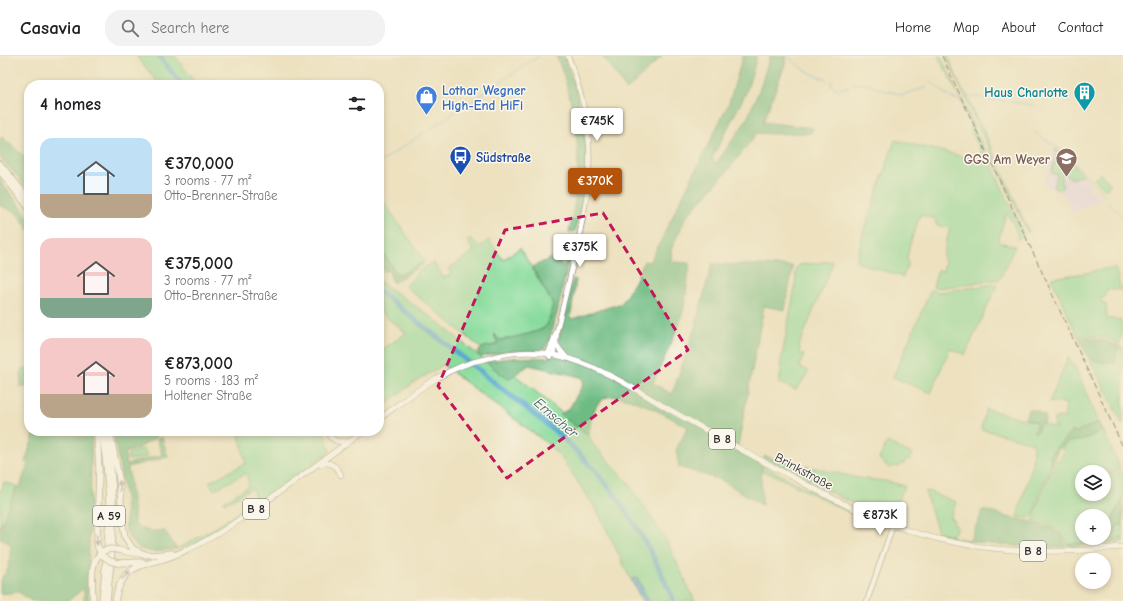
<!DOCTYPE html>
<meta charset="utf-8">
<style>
:root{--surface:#fff;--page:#f2f2f2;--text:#202124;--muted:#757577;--line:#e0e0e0;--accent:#b45309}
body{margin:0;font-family:"Comic Neue",sans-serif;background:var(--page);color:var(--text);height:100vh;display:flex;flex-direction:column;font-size:15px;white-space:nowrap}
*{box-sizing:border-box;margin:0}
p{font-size:13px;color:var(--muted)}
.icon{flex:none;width:22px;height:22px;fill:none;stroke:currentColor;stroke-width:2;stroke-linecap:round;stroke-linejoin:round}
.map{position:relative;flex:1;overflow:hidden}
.sheet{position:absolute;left:24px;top:24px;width:360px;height:356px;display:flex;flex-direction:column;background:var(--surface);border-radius:16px;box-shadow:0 2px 6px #0003}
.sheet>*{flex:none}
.buttons{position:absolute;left:1075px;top:409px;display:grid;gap:8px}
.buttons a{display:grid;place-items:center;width:36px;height:36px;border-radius:50%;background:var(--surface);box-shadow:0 2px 6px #0003;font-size:20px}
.price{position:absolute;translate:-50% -34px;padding:0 9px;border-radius:4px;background:#fff;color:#222;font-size:13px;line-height:26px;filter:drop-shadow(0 1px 2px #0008)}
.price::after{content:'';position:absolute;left:50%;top:24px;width:12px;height:9px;margin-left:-6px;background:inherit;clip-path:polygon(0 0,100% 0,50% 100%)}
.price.on{background:var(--accent);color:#fff}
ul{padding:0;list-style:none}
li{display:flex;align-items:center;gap:12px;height:100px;padding:0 16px}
li span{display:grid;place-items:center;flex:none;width:112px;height:80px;border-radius:12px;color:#555}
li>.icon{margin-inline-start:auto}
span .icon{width:48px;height:48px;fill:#fffc;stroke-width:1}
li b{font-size:17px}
h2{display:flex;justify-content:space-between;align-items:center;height:48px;padding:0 16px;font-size:17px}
header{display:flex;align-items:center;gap:24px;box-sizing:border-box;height:56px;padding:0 20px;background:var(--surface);border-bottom:1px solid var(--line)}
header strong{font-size:19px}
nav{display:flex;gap:22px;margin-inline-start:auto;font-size:14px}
.search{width:280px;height:36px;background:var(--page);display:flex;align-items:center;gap:10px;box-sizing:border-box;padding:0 14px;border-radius:16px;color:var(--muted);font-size:15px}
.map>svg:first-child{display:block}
.built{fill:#e8d2ee}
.green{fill:#89dc9d;stroke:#5a8464;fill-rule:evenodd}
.forest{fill:#6ebc84;stroke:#4c7458}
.water{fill:#58a8d2;stroke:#426a7e}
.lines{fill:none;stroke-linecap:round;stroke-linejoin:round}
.stream{stroke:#58a8d2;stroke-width:1}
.river{stroke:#58a8d2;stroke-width:5}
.secondary-casing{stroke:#8c8676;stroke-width:6}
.primary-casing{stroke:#8c8676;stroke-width:6}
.motorway-casing{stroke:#8c8676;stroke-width:7}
.secondary{stroke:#fff;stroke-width:4.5}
.primary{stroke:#fff;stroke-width:5}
.motorway{stroke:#fff;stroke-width:5.5}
.rail{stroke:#2b2b2b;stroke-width:1;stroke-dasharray:6 3;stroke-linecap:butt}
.motorway-bridge-casing{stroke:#8c8676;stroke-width:7;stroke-linecap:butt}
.motorway-bridge{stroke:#fff;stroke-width:5.5}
.oneway{fill:#a0a0a0}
.marked{fill:none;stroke:#c2185b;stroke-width:3;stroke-dasharray:8 5;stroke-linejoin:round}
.labels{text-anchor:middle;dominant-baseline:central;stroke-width:3;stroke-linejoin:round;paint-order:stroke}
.shield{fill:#fbf7ec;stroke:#696865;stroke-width:1}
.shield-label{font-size:12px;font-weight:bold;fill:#2b2b2b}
.shop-label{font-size:13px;font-weight:bold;fill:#366cbe;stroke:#fbf7ec;text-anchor:start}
.culture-label{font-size:13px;font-weight:bold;fill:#0d838f;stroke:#fbf7ec;text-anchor:end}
.transit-label{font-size:13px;font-weight:bold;fill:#164399;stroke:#fbf7ec;text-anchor:start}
.education-label{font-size:13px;font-weight:bold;fill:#785e54;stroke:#fbf7ec;text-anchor:end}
.street-label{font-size:13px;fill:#2b2b2b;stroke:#fbf7ec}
.water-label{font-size:14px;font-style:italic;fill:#3d5d6e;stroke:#fbf7ec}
</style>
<header>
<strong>Casavia</strong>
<div class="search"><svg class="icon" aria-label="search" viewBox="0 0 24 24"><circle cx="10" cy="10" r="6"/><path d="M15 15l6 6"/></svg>Search here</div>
<nav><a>Home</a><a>Map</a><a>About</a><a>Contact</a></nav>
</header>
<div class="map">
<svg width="1123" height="545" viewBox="0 0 1123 545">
<rect width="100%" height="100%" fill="#fbf7ec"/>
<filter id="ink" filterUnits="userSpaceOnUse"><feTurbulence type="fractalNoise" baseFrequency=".025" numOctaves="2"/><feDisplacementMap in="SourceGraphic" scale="8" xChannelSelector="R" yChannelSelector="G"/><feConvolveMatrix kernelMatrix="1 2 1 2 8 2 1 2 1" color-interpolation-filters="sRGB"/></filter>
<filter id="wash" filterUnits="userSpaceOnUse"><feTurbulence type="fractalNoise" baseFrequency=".012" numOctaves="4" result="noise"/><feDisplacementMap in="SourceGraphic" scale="16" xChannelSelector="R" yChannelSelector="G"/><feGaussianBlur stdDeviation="0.9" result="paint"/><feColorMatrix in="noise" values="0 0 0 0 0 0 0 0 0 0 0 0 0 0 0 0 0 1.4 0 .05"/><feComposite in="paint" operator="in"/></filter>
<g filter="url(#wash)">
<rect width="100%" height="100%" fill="#ede1c0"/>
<path class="built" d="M1054 92 1072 107 1091 128 1089 129 1092 136 1095 135 1102 143 1072 157 1063 138 1044 129Z"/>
<path class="green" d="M136 0H175L197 29H160Z
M938 0H941L1024 179 1018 184C1017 174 1013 165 1006 157L998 186 1015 190 1000 223 939 232 933 231 938 214 943 215 945 207 943 199 950 172 936 169V163L920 159 910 188 907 202 908 208 903 221 856 206 864 174 895 84 986 106 970 72 971 67 947 15H945Z
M946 0H948L962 34 967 39 977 66 982 71 1029 176 1028 177Z
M1056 93 1072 107 1082 119 1072 123 1071 121 1068 122 1066 117 1061 120 1063 124 1061 125 1063 130 1061 133 1053 131 1057 119 1051 117 1057 97 1055 96Z
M1100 117 1111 128 1105 134 1094 123Z
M379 139 424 204 423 208 421 207 401 218H397L379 191Z
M471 182 479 191 489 184 503 204 520 192 553 248C551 254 550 263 547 269 541 277 513 281 502 284L498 283 495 278 494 279 498 288 481 292 405 230 416 219 417 216 433 206 444 222 451 218 448 213 474 195 467 185Z
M832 205 833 206 799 290 800 293 799 297 804 299 799 311 809 315 796 334 779 327 782 310H780L795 231 796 221 795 220 797 211 799 209Z
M1115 212 1121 234H1106L1105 241 1101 243V246L1103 248H1106L1107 262 1120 264C1123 272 1122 280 1119 288L1105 281H1078L1051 222 1092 216 1095 214Z
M379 225 434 263 507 323 514 318 562 357 561 359 589 380 592 387 629 428 666 484 695 545H649L637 521 631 524 597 454 562 403 547 387 443 309 416 325 379 353V290L382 294 406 277 379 255Z
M996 228 997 229 965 299 950 292 931 337 893 321 931 234 940 236Z
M1118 290 1123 292V369L1090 304 1114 307Z
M1068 302 1073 307 1099 366 1077 376 1050 398 1051 410 1042 429 1033 459 1029 462 1017 461 1032 410 1033 387 981 373 986 353 1036 366 1035 376H1037L1040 367 1056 372V370L1054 369 1055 366 1053 365 1054 362 1056 363 1057 361 1064 362 1066 347 1049 346Z
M1103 374 1120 412 1111 417H1105L1104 416H1082V438H1104V421L1121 415 1123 416V443L1115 457 1109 474 1107 484 1067 488C1060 470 1050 470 1033 464L1044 429 1053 411 1064 396 1061 392C1066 387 1073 382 1081 385ZM1082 460H1104V482H1082Z
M238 375H324L330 395C299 418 268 441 236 462 218 474 198 489 177 493L218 470 256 445 252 432 226 447 223 446 249 430 246 417 214 434 209 426 246 407Z
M887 386 912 398 910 404 906 403 904 408 902 407 899 411 894 410 891 413 879 403Z
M144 393 147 399 145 401 128 404V398Z
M762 409 836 448 884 470V472L846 455 772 418 763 416Z
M816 412 858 422 885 425 905 430 891 458 886 462 846 444 808 425Z
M4 426 17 430 0 472V434H2Z
M928 435 956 446 950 462 954 464 953 468 957 470 953 480 938 476 925 436Z
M1117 469H1123V481L1114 483H1113Z"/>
<path class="forest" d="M556 0H563L570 16 576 34 585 81 587 100 582 147 575 175 569 177C574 152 579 127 578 101 577 71 569 27 556 0Z
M602 0H662L627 34Z
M743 0H756V4L746 37 712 102 716 108 747 63 760 32 770 0H786V6L763 66 813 72 811 77 773 78 757 77 729 113 686 161 671 194 672 206 690 207 685 246 680 267 653 327 672 338 694 275 712 208 793 210 785 254 764 250 737 395 761 408 762 449 721 424 679 411 676 394 688 371C670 362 623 333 605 342 592 348 590 368 589 380L561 359 562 357 569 353 584 327 581 321 529 309 508 323 486 306C506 301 527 301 548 302L558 286 573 223 576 224 571 258 570 261 572 263 622 247 636 224 644 205 649 206 653 200 729 47Z
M2 81 27 103 29 102V137L19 122 0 102V83Z
M0 122 2 128 16 144 29 163V174L16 156 0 150Z
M379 191 397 218H401L421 207 423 208 393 227 389 215H384L379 211Z
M557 200 563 212 566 203H569L557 257 549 285 545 292 538 295H510L480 301 478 299C479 288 490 292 498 288L494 279 495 278 498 283 502 284C512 281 541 277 547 269 550 263 551 254 553 248L532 211Z
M1079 283 1104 284 1118 290 1115 307 1090 304Z
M22 312H29V331H20Z
M1028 353 1038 355 1039 357 1046 360 1044 368 1040 367 1037 376H1034L1036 366 1025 363Z
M1099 366 1103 374 1080 385 1077 384 1074 386 1068 385 1058 394 1054 402 1055 404 1051 410 1050 398 1072 375 1077 376Z
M35 375H92L88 529 89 545H84V532L68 545H31L19 536 0 538V525L8 513 11 489 1 482 0 484V472L17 430 20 431 28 407 25 406Z
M113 375H121L124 381H137L155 377 156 381 141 391 125 397 126 408 162 399 157 383 162 381 168 401 128 411 134 458V469L149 475H165L177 493 153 496 140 493 131 485 126 475 125 440Z
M766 400 771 402 816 412 808 425 763 402Z
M1123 443V469L1117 470 1113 482 1116 483 1118 481H1123V486L1068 491 1067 488 1106 484C1110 469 1115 456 1123 443Z
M983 454 1011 462 1033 466 1053 473 1062 480 1065 491C1022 491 980 490 939 478L938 476 953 480 952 482 970 484Z"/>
<path class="water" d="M637 521 649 545H642L631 524Z"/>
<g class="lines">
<path class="stream" d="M787 0C799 10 810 19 826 23
M831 25C831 30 835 32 840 34L845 31 848 32 852 28H868L881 33
M884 34 902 39 925 32 932 25C940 33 946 42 959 44
M967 40 1033 49
M431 72 539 0
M1034 75 1038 79 1064 96 1105 140
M379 107 424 77
M1109 147 1123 161"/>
<path class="river" d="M159 0 182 29
M379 235 549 370C586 401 619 440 643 482 655 502 664 524 674 545"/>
</g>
</g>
<g filter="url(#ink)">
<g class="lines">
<defs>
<path id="secondary" d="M557 274 549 295 548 298 550 301 553 298 556 288 557 274C565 242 573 209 580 176 587 143 592 111 588 77 585 50 578 25 568 0
M867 545 893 469"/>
<path id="primary" d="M556 288 560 294 566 301
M483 304C505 296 532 294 555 299 597 308 635 333 672 355 713 378 754 401 796 423 827 440 859 457 892 469 947 489 1006 497 1065 495 1084 495 1104 492 1123 491
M379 363C410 340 447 309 486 303
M330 381 336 385 348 386
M320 408C330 405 336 409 341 419
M184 495C212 483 236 466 261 449 295 425 329 400 363 375"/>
<path id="motorway" d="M0 108 29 143
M0 115 29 152
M97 375 99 413 97 487 98 492 103 500
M102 375C105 401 109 426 109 452 109 483 105 514 102 545
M107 375C111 407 114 439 113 471 113 496 109 520 107 545
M110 376 119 423 123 469 125 481 133 493 147 499
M119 494C137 499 154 500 172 497
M118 507 143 506
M93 545C93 530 88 505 103 495
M115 545C121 513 135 511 163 503 171 501 177 498 184 495"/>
</defs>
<use href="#secondary" class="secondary-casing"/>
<use href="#primary" class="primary-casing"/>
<use href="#motorway" class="motorway-casing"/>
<use href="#secondary" class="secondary"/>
<use href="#primary" class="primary"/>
<use href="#motorway" class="motorway"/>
<path class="rail" d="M942 0 1123 391"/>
<defs>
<path id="motorway-bridge" d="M103 495 111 493 119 494
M103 500 110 505 118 507"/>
</defs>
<use href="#motorway-bridge" class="motorway-bridge-casing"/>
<use href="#motorway-bridge" class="motorway-bridge"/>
</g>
<defs><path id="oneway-solid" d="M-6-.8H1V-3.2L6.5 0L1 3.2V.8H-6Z"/></defs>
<g class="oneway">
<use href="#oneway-solid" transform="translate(120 430) rotate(-96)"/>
<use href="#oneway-solid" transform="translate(97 484) rotate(87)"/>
<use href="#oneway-solid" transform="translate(126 519) rotate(-47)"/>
</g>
</g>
<path d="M0 0H1123V545H0ZM603 157 688 294 507 422 438 330 505 174Z" fill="#ede1c0" fill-opacity=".55" fill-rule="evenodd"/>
<path class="marked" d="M603 157 688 294 507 422 438 330 505 174Z"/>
<defs>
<symbol id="building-pin" viewBox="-11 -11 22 30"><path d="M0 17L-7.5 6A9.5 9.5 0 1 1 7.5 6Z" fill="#0f9aa8" stroke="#fbf7ec"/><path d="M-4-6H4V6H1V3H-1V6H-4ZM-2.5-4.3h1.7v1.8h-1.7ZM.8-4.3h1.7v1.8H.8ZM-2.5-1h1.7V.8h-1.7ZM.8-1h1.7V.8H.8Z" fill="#fff"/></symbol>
<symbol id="shop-pin" viewBox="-11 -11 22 30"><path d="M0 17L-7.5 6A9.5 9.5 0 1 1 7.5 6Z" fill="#3f7fe0" stroke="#fbf7ec"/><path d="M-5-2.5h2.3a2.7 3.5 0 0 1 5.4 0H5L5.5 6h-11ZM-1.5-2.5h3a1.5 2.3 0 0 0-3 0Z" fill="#fff"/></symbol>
<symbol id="bus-pin" viewBox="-11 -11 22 30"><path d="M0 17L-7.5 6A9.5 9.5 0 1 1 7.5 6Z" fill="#1a4fb4" stroke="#fbf7ec"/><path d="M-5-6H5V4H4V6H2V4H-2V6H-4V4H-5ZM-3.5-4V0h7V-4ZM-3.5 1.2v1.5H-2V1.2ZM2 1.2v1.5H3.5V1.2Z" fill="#fff"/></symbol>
<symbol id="school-pin" viewBox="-11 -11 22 30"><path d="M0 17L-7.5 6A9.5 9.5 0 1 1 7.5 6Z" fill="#8d6e63" stroke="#fbf7ec"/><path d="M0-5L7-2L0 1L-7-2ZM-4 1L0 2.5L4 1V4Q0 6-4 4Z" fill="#fff"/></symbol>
</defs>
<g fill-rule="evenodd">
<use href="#building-pin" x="1072" y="24" width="25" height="34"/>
<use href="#shop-pin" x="414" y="28" width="25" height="34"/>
<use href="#bus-pin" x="448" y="88" width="25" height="34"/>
<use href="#school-pin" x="1054" y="90" width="25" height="34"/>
</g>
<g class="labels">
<g class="shield">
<rect x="709" y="373" width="26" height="20" rx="3"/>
<rect x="243" y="443" width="26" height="20" rx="3"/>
<rect x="93" y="450" width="32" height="20" rx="3"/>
<rect x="1020" y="485" width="26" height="20" rx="3"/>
</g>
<g class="shield-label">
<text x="722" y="383">B 8</text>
<text x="256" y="453">B 8</text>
<text x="109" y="460">A 59</text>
<text x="1033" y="495">B 8</text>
</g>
<g class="shop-label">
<text x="442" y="34">Lothar Wegner<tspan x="442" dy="15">High-End HiFi</tspan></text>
</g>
<g class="culture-label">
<text x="1068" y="36">Haus Charlotte</text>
</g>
<g class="transit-label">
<text x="476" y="101">Südstraße</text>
</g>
<g class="education-label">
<text x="1050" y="103">GGS Am Weyer</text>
</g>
<g class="street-label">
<text transform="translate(804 415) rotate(28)">Brinkstraße</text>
</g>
<g class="water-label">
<text transform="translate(556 362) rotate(41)">Emscher</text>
</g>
</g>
</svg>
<div class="buttons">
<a><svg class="icon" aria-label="layers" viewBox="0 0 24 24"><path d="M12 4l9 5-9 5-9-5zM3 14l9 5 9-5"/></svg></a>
<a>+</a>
<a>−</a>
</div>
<b class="price" style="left:597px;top:86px">€745K</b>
<b class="price on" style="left:595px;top:146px">€370K</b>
<b class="price" style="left:580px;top:212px">€375K</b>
<b class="price" style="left:880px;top:480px">€873K</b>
<section class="sheet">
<h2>4 homes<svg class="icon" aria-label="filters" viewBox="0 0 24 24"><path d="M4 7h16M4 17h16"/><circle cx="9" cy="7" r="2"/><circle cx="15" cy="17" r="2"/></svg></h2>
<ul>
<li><span style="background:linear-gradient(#bfe0f5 70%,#b9a48a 0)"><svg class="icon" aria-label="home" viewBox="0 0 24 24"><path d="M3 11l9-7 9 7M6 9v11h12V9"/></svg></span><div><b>€370,000</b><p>3 rooms · 77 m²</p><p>Otto-Brenner-Straße</p></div></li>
<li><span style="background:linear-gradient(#f6c9c9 75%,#7fa58c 0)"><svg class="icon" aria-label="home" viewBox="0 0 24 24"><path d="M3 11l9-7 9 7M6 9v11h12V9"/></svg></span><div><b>€375,000</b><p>3 rooms · 77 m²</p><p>Otto-Brenner-Straße</p></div></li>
<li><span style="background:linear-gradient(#f6c9c9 70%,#b9a48a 0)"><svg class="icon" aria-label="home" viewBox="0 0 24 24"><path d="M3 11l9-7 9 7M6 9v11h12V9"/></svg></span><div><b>€873,000</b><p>5 rooms · 183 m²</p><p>Holtener Straße</p></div></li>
</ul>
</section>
</div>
